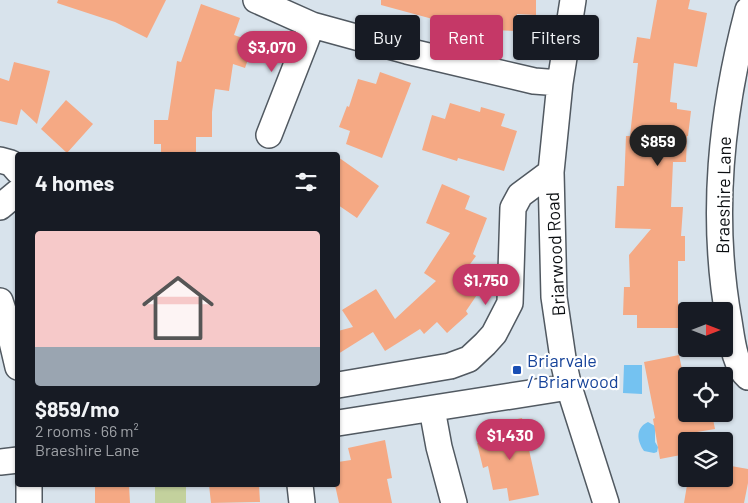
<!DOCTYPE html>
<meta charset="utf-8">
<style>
:root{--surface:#171b24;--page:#242831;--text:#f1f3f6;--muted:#9ea1a6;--line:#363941;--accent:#c53867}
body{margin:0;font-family:Barlow,sans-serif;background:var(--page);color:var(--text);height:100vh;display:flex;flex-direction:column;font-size:19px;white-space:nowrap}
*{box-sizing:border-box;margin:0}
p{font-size:16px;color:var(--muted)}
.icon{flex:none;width:28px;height:28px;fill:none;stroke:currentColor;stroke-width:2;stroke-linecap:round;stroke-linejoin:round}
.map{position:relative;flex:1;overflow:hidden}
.panel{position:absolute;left:15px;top:152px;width:325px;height:335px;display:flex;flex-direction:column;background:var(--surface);border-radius:5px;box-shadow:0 1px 4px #0004}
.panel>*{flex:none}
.banner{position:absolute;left:355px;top:15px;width:318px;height:45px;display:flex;gap:10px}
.needle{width:32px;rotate:90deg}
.tools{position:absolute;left:678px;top:302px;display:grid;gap:10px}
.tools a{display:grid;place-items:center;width:55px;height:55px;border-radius:5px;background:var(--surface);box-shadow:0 1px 4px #0004;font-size:25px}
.price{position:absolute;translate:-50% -42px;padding:0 11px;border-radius:18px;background:var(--accent);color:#fff;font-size:16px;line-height:32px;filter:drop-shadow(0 1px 2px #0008)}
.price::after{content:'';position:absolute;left:50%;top:30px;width:15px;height:11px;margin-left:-8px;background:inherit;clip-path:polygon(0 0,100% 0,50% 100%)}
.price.active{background:#222;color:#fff}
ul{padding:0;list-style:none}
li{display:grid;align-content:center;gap:10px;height:265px;padding:0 20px}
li+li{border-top:1px solid var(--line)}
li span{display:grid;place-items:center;height:155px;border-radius:5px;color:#555}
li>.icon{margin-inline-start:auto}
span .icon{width:90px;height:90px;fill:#fffc;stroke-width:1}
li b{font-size:21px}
h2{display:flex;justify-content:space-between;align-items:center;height:60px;padding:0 20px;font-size:21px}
.tag{padding:0 18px;border-radius:5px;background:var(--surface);box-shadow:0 1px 4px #0004;font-size:18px;line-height:45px}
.tag.active{background:var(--accent);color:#fff}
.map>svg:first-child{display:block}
.green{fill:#c3d19d}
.water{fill:#74c2f1}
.building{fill:#f5a984}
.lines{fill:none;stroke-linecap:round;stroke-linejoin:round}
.minor-casing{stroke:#515961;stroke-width:28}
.minor{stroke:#fff;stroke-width:25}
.transit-dot{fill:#1a4fb4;stroke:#fff;stroke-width:2}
.labels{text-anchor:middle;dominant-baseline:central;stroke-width:4.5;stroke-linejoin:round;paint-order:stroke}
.street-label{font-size:18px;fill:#0b0e11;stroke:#fff}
.transit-label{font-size:18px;fill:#164399;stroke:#fff;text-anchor:start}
</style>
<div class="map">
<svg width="748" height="503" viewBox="0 0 748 503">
<rect width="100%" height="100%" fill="#d8e3ec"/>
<path class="green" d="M155 485H186V503H155Z"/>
<path class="water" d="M624 365H642V394L623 393Z
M648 422 655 426V442L658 447 657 452 654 453 644 451C637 441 635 428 648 422Z"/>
<path class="building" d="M58 0H166L147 38 115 22 57 3Z
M381 0H536V15L517 14 516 31 493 30V26L459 19 457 27 440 23V21L381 5Z
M657 0H690L688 9 707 13 697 67 674 63 670 102 677 103V109L691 111 688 136H687L686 162H673L671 207H683L681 236H685V261H678V304H686V328H637V315H623L624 287H630L629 255 651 229 615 228 617 186H624L626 136H630L638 63H633L637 37 650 39Z
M201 4 240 18 234 35 254 42 245 68 233 64 229 91 215 89 212 112V137H196V155H161V144H154V120H168L177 61 181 62Z
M14 62 50 71 37 124 21 109 17 125 0 121V78L9 81Z
M380 72 411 83 382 158 346 144 350 131 339 127 347 106 349 107 358 79 376 84Z
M66 100 93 124 67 153 41 129Z
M450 103 480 112 481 107 505 114 501 126 517 131 504 171 458 158 457 161 422 150 432 115 445 119Z
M338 157 379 186 357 218 338 205Z
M442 184 470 196 465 209 487 218 473 254 476 256 468 267 487 280 466 311 468 314 447 333 437 322 424 334 420 329 385 351 373 332 338 354V331L353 327 342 310 376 289 395 319 436 281 424 273 450 233 426 223Z
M679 355 683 374H686V414H712L715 429 697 432 698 441H686V454L660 459 653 419 655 418 644 362Z
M522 418 539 495 509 501 507 488 493 490 488 466 483 468 477 443 503 437 499 423Z
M385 440 392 478 387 479 392 503H339L335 485H338V462L351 460 348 448Z
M731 466 748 469V483L744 503H684L688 479H728Z
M95 485H129L130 503H95Z
M209 485H259L260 502 211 503Z"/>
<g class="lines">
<defs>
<path id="minor" d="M256 0 312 25 407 51 534 81 560 83
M573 0 560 83 551 172 554 297 564 365 569 387 606 503
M748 10C721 113 710 216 729 321 732 339 734 365 748 377
M269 135 312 25
M0 160 11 163 18 171
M0 207 18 192
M0 301 8 325 18 367
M338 385 450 366 469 359 485 344 494 334 510 303 513 208 520 195 551 172
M432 409 439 447 454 503
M338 423 569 387
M0 462 18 460
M29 485V503
M300 485 302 503"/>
</defs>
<use href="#minor" class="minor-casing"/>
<use href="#minor" class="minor"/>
</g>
<rect class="transit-dot" x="512" y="365" width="10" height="10" rx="2.5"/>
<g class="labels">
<g class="street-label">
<text transform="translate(723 195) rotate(-89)">Braeshire Lane</text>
<text transform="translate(555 254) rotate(-93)">Briarwood Road</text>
</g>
<g class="transit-label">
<text x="527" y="360">Briarvale<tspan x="527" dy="21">/ Briarwood</tspan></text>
</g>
</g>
</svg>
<div class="tools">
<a><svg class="needle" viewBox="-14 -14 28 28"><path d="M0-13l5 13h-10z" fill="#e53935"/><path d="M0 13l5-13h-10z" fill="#9ea1a6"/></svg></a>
<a><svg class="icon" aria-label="locate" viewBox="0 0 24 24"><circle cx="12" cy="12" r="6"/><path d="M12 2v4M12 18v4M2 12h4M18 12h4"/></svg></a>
<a><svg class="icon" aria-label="layers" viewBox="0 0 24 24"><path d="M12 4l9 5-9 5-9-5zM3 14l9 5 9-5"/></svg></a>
</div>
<b class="price" style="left:272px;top:73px">$3,070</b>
<b class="price active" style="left:658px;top:167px">$859</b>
<b class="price" style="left:486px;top:306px">$1,750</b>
<b class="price" style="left:510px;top:461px">$1,430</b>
<div class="banner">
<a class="tag">Buy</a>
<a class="tag active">Rent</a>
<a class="tag">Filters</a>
</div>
<section class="panel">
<h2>4 homes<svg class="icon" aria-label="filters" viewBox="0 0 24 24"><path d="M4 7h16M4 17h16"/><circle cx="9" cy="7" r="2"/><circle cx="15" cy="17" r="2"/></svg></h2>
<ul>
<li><span style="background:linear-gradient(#f6c9c9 75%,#9aa5b1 0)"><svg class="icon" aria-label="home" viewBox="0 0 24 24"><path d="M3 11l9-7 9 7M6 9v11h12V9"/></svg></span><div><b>$859/mo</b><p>2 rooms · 66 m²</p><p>Braeshire Lane</p></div></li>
</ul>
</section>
</div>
